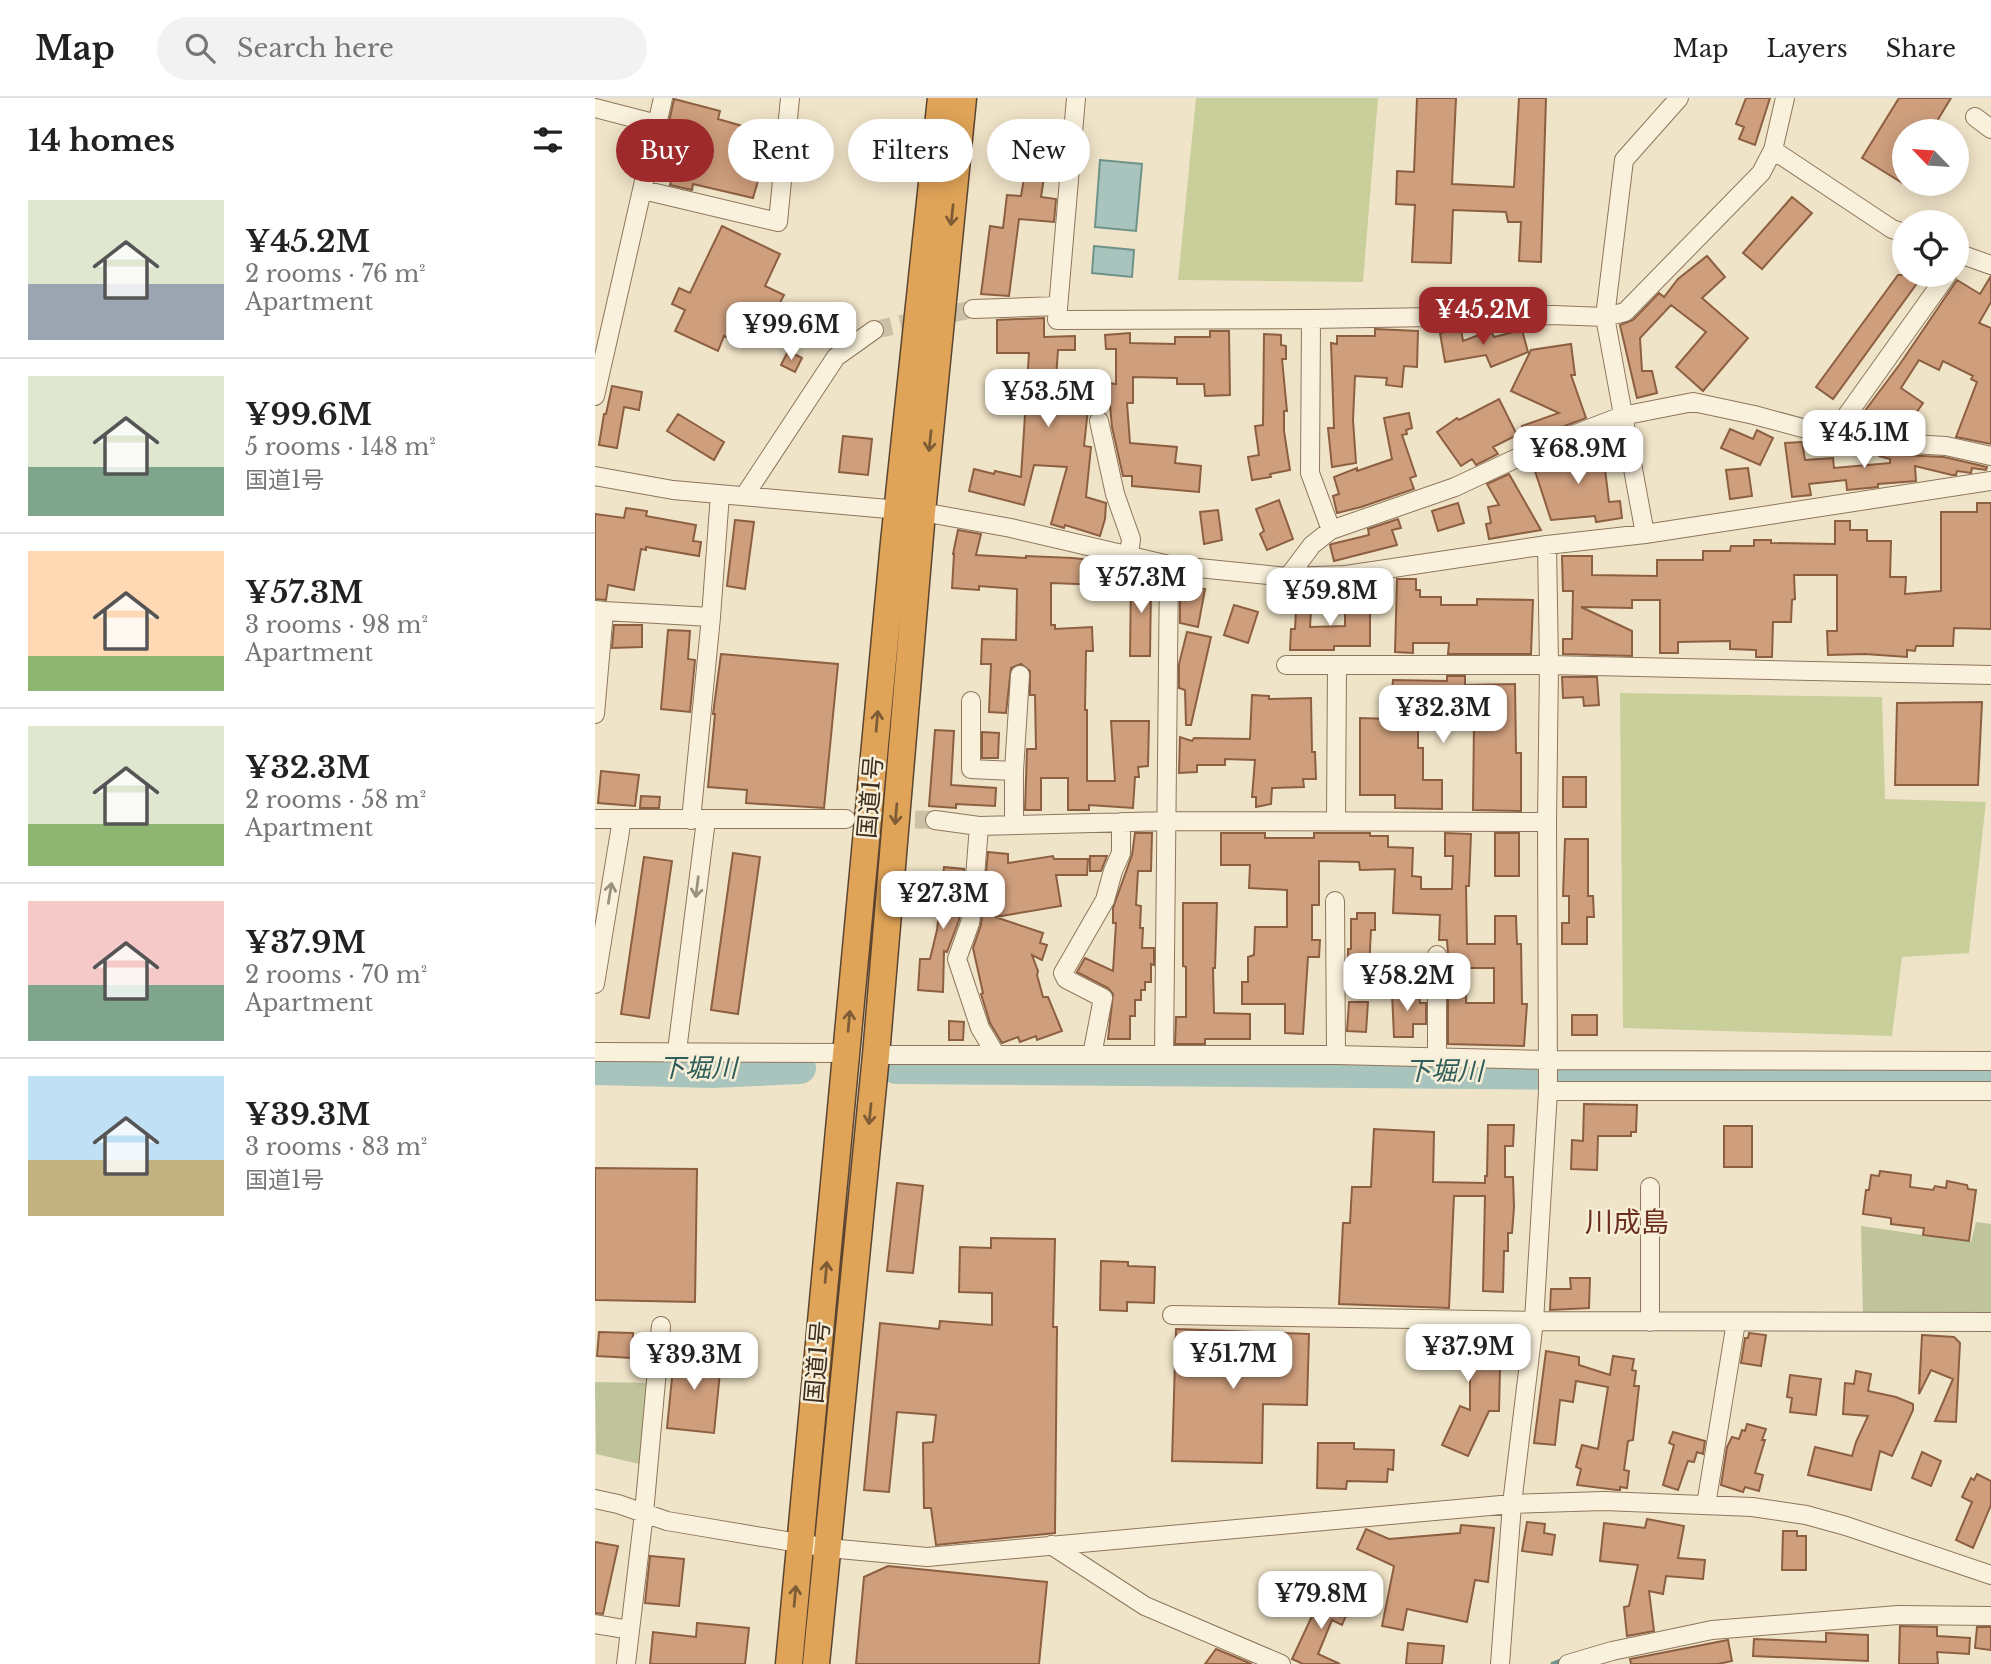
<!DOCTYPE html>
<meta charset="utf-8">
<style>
:root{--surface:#fff;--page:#f2f2f2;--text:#222;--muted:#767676;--line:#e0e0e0;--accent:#9e2a2b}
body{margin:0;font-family:"Libre Baskerville","Noto Sans JP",serif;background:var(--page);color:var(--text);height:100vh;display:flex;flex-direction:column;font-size:26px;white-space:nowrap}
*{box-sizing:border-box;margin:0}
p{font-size:23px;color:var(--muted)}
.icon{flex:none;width:38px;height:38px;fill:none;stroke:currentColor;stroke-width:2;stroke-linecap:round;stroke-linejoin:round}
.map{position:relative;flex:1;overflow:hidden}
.sheet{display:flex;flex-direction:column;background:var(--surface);width:595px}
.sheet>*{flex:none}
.guide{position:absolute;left:21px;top:21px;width:665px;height:63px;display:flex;gap:14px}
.needle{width:46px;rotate:295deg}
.buttons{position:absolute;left:1297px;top:21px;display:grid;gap:14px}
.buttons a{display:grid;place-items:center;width:77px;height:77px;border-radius:50%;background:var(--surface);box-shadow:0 4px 18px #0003;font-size:35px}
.price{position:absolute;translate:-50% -60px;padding:0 16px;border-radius:14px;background:#fff;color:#222;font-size:23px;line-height:46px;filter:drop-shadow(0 2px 4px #0008)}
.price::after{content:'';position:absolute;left:50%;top:42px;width:21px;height:16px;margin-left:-10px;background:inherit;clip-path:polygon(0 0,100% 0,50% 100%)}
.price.current{background:var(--accent);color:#fff}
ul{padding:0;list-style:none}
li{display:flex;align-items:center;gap:21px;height:175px;padding:0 28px}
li+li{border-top:2px solid var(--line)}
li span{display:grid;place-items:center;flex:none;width:196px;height:140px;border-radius:0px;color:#555}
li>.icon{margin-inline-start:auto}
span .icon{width:84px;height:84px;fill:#fffc;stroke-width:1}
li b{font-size:30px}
h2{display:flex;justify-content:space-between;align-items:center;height:84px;padding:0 28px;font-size:30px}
.chip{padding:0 24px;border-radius:32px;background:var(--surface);box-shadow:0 4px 18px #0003;font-size:24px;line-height:63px}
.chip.current{background:var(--accent);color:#fff}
header{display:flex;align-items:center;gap:42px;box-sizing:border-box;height:98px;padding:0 35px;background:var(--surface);border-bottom:2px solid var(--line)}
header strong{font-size:33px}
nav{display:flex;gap:38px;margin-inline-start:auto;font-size:24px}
.search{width:490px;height:63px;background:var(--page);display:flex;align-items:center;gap:18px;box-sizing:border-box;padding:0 24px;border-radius:38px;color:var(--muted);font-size:26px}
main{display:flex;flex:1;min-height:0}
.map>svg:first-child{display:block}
.green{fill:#c9cf9b}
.cemetery{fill:#bfc49a}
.water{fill:#a9c4bc;stroke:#6f938a;stroke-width:2}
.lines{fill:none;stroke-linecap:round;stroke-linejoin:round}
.stream{stroke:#6f938a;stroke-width:5}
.river{stroke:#a9c4bc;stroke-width:32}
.building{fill:#cf9f7d;stroke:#8d5f41;stroke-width:2;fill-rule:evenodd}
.minor-tunnel{stroke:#ccc0a6;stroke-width:18;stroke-dasharray:18 9;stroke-linecap:butt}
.minor-casing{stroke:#8d765c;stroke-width:20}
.highway-casing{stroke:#5b4430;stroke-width:29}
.minor{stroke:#faf1dc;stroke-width:18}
.highway{stroke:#e0a458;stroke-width:26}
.oneway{stroke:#7e5d36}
.oneway2{stroke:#9c907e}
.labels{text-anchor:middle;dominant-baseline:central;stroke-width:5;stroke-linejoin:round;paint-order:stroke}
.street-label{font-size:24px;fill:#3d2e20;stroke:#f7eed8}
.water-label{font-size:26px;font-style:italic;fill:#2f5d5a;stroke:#f7eed8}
.quarter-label{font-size:28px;fill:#6b2e1e;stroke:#f7eed8}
</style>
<header>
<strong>Map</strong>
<div class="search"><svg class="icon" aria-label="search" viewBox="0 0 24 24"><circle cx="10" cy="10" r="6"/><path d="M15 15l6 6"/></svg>Search here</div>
<nav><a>Map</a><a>Layers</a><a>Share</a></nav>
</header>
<main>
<section class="sheet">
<h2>14 homes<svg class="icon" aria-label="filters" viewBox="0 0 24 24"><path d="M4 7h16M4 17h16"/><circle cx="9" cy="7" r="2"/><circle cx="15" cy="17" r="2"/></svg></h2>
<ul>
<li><span style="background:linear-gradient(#dfe7d0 60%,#9aa5b1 0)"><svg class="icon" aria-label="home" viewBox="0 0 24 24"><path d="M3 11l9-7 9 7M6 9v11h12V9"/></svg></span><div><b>¥45.2M</b><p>2 rooms · 76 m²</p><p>Apartment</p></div></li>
<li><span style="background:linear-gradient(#dfe7d0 65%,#7fa58c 0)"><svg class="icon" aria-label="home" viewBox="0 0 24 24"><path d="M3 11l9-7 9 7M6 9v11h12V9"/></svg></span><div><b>¥99.6M</b><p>5 rooms · 148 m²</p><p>国道1号</p></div></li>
<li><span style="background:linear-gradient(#ffd9b3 75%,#8fb573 0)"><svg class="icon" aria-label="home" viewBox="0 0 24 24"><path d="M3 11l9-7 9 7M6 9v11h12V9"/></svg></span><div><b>¥57.3M</b><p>3 rooms · 98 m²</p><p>Apartment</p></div></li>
<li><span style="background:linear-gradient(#dfe7d0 70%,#8fb573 0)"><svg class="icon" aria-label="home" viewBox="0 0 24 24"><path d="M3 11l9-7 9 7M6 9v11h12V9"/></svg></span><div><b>¥32.3M</b><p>2 rooms · 58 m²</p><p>Apartment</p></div></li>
<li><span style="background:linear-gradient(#f6c9c9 60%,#7fa58c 0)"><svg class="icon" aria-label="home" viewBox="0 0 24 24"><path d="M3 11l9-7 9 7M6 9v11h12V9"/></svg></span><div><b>¥37.9M</b><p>2 rooms · 70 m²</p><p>Apartment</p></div></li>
<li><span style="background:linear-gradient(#bfe0f5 60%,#c2b280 0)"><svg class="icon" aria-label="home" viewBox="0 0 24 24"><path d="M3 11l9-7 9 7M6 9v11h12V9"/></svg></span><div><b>¥39.3M</b><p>3 rooms · 83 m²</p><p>国道1号</p></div></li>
</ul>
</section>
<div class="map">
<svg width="1396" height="1566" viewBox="0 0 1396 1566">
<rect width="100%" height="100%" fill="#f0e4c8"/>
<path class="green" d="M601 0H783L768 184 583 182Z
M1025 595 1287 599 1290 701 1391 704 1374 855 1307 859 1297 938 1028 930Z"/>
<path class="cemetery" d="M1381 1124 1396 1126V1220L1268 1217 1266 1128 1376 1144Z
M0 1284 54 1285 49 1367 1 1356Z"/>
<path class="water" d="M505 62 547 66 541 133 500 129Z
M499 148 539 152 537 179 497 175Z"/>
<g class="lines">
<path class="stream" d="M958 1566 971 1561"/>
<path class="river" d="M301 970 979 976H1396
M0 971 117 974 205 970"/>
</g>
<path class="building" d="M822 0H861L857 86 919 89 924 0H951L946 164 924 163 926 124H913L911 114 858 112 856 165 817 164 820 107 801 106 802 73 819 74Z
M1151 0H1175L1160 47 1144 41 1149 29 1141 26Z
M1304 0H1356L1336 33H1309V86L1267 60Z
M79 1 125 13 123 21 151 29 140 69 165 76 158 100 98 86 97 92 75 87 76 83 62 79 66 60 78 62 86 27 74 24Z
M434 51 453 54 446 99 461 101 459 124 424 121 414 198 386 196 395 128 408 130 412 97 426 98Z
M1197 99 1217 115 1167 171 1148 155Z
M127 128 185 156 170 188 189 197 177 220 171 217 158 236 143 226 135 241 129 238 123 253 80 233 90 212 77 206 84 190 95 195Z
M1112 158 1130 179 1107 200 1153 240 1108 293 1081 269 1111 234 1076 207 1045 240 1047 273H1057L1062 295 1042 300 1025 227 1038 222 1064 195 1069 199 1083 181Z
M1303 177H1328L1238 301 1221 289Z
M1396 178V204L1384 225 1396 230V346L1361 339 1382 284 1376 281 1378 278 1348 263 1344 272 1324 262 1306 290 1328 305 1308 334 1296 333 1279 323 1274 330 1263 322 1305 266 1362 182 1385 196Z
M449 220V239L480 238V252H463L461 280 496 283 489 348 496 349 491 399 511 405 510 421 505 438 470 427 469 430 456 426 472 369 439 367 429 407 374 393 379 371 399 376 400 373 426 379 434 255H402V222Z
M780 231 823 233 822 269 809 268 807 289 791 287 792 280 760 278 758 322 761 365 737 369 733 330H739L736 245 742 246V238H780Z
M866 231 868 243 892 234 893 236 897 235 899 239 927 232 933 254 896 269 891 257 850 264 845 235Z
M615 233H634L635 297 610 298 609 286H582V280L538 279V305H532L535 345 582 349 580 365 606 368 604 394 537 388V378H528L517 329 513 285 521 286V251H511L510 237 535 235V245L580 246V239H615Z
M669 236 686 237V247L691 248V261H687L692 313H689V333L695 372 675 376 676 379 657 382 653 359 664 357 660 328 668 327Z
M976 246 980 277H976L991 320 933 342 927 328 964 315 916 293 936 252Z
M193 253 207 260 200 274 186 267Z
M17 288 47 294 44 312 29 309 22 350 4 347 9 316H11Z
M904 301 922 337 898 349 903 356 881 367 877 361 866 368 842 334 862 320 864 322Z
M814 315 817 330 811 332 812 336 807 337 821 378 815 380 819 391 766 409 742 415 738 398 744 396 739 379 762 370V373L797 361 789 320Z
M83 316 129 344 119 362 72 333Z
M1135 331 1158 341 1162 332 1178 340 1165 367 1126 350Z
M248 338 277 341 273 377 244 374Z
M1004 343 1011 362 1009 363 1014 404 1025 403 1027 420 1001 424 1000 418 956 422 939 370Z
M1207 344 1210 362 1238 360 1239 370 1295 365V361L1284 358V356L1349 359 1392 369 1391 372 1377 370 1376 375 1362 373 1361 377H1357L1320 368 1321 383 1283 386V389L1252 392 1251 382 1214 386 1216 397 1197 399 1190 345Z
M1153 370 1157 398 1135 401 1131 372Z
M914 376 946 432 894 441 891 426 896 425 893 409 904 407 892 386Z
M684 402 698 441 672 452 665 436 669 433 661 411Z
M863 405 869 425 843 433 837 413Z
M1382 405H1396V531L1359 530 1358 548H1321L1320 553 1312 552V559L1270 556 1233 557 1232 533H1242V477H1199L1200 501 1197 502 1196 524H1178L1177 559H1161V552L1135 551V543L1083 544V555H1065V502H1037V510L986 509 1037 533V558L968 556V541H977L978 493H968L967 458H997V477L1062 478V462H1108V453H1135L1136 448H1159V442H1176V445L1240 446V423H1255V432H1272V443H1296L1295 479H1311L1310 496 1346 493V414H1382Z
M31 410 52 413 51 418 101 427 98 443 106 444 104 458 51 449V452L46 451 39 492 13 487 11 502 0 501V416L29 420Z
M623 412 627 442 609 446 605 414Z
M803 421 806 430 797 432 802 447 739 463 735 447 737 446 774 437 773 431Z
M140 422 159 424 150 491 132 488Z
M363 432 386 436 381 457 431 460V458L478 460 510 464 509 487 456 485V527H460V531L497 529 498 553H491L490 612H492V683H520L516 623H554L553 668 543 669 544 679H540L538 710 494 707V712H473V680H446V712H430L432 651H441L440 597H435V573L426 566 416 570 411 615 394 614 396 566H386L387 541 421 542 422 491 384 488V492L357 490 359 456H358Z
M536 479 562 480V492L556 489 555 558H535Z
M585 481 591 482V487L610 491 603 529 585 525Z
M802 481H821V492H825V499H846V507H882V501L938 502 936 556H853L854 545H818V555L800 554Z
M702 493 717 494 715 529 750 528V506H775V548H739V552H695L696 531H700Z
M639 507 663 514 653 545 629 537Z
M19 527H47V549L17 550Z
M73 532 95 533 93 561 100 562 95 614 66 611Z
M592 534 616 539 596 627H591L590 592 584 590V566Z
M126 556 243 566 229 710 151 705 152 692 113 689 120 616H118Z
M852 578H870V587L920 586 921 655H926V713L878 712 879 624H875V614L832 613V618H823V650H828V682H847V711L800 710V697H765V620L795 621 798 582 852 583Z
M967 579H1002L1004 607 989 608 988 599 968 600Z
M657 597 674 598V601L716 600 717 654H720L721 681H708L709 689 677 690 676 706 661 709V699H657L660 662 630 661V667H602V674L584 675 585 639 597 643 599 640 655 641Z
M1387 604 1383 687H1300L1302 605Z
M340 632 359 633 356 687 401 690 400 708 361 706V710L334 708Z
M387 634 404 635 403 660H387Z
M6 673 44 677 40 708 3 705Z
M968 679H991V709H968Z
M46 698 65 699 64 710H45Z
M540 735H557L556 773H543L541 807 546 808 545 830H548L547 850H559V867L556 866V884H550V892H546V902H540V918H535V941H513L518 896 513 890 482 874 490 860 518 873 521 825H518V810L537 757Z
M626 735H670V740H719V735H775V738H793V749L818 750 817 778 826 779V791H857L858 758H850V735L876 736 874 788H871L872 846H900V818H921L922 846H926L927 906H932L929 948 853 946V857L852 842H844L845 817 798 815 800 771 765 772 764 764 724 763V807H717V842H725L724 859H713L708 936 690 935V906H647V884H653V859L659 857 660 829H692V792L654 790 655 767H626ZM872 870H899V905H871Z
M900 735H924V778H900Z
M970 741H993V798H998L999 819H992V846H967V825H974V798H968Z
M393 754 413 756V765L458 758 459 761H493L492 777H461L466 808 400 819 448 835 445 845 452 847 447 862 437 857 443 873 442 877 448 899H453L467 933 442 942 441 938 425 944 423 939 407 945 395 925 386 896 388 895 378 850 386 827Z
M138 755 165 759 143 916 116 912Z
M495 758H512L506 773H495Z
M49 759 77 763 54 920 26 916Z
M349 769 369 771 364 822 352 854 349 853 348 894 323 892 325 861H335L342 832Z
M588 805H622L620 870H618L619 915 655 916V941H610V946H580L581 919H591V869L588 868Z
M762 815H780V832H776L774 870H753V851H756V821H762Z
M824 894 825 905H831V926H818V939H799L797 895Z
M754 904H773L771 934 752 933Z
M977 917H1002V937H977Z
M354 923 369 924 368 942H354Z
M989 1006 1042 1007 1041 1034H1036V1038H1003L1002 1072 976 1071 977 1042 988 1043Z
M893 1027H919L918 1048H910V1079H918L919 1109 917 1135H913V1153H909L908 1194 888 1193 890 1098H859L854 1210 744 1206 748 1125H755L757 1089H776L779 1031 839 1034 838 1084 890 1085V1078H892Z
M1129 1028H1157V1069H1129Z
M0 1070 102 1071 100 1204 0 1202Z
M1285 1073 1316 1077 1315 1089 1338 1092 1340 1088 1351 1090 1352 1083 1372 1087 1373 1091 1381 1092 1374 1143 1328 1137 1329 1130 1296 1126V1120L1268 1116 1271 1092H1274L1276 1077 1284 1078Z
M302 1085 328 1088 318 1175 292 1173Z
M396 1140 460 1141 458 1229H462L460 1435 341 1447 336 1410H329L328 1345 338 1344 341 1317 302 1314 294 1394 269 1392 285 1225 344 1231 345 1223 397 1227V1195L364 1194 365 1149 396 1150Z
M506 1163 533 1164V1168L560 1169 559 1205 532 1204V1213L505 1212Z
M975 1180H995L994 1210 955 1212 956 1191H976Z
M581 1231 714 1236 712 1307 668 1306 667 1365 577 1363Z
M824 1232 895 1234 894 1270H905L904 1313H894L873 1358 847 1347 865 1308 875 1312V1252H823Z
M4 1234 38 1235 37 1260 2 1258Z
M1154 1235 1171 1237 1166 1268 1146 1265 1150 1240H1153Z
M1327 1237 1359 1239 1365 1245 1361 1324 1340 1323 1358 1281 1336 1272 1324 1296Z
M80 1250 119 1254 117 1273 125 1274 119 1335 72 1330Z
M951 1253 984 1259V1267L1015 1277 1018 1258 1039 1261 1037 1272 1041 1273 1039 1288H1044L1038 1342 1033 1343 1029 1372 1034 1373 1032 1390 1025 1389V1392H1022L982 1387 986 1371 981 1369 987 1347 1003 1351 1013 1289 981 1283 978 1304 965 1302 960 1347 939 1345Z
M1261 1273 1276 1276 1273 1293 1301 1299 1318 1306V1312L1297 1358 1285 1353 1276 1392 1213 1377 1220 1349 1257 1358 1261 1344 1273 1318 1248 1316 1250 1285 1259 1286Z
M1195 1277 1226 1281 1221 1317 1195 1314 1197 1300 1192 1299Z
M1152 1326 1171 1331 1167 1342H1170L1160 1375 1168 1377 1164 1393 1150 1389 1148 1394 1126 1387 1132 1349 1137 1339 1144 1341 1147 1332 1150 1333Z
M1078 1334 1110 1343 1108 1356 1102 1354 1099 1364 1093 1363 1083 1392 1068 1387 1079 1347 1074 1345Z
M723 1345H759V1351L799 1352 798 1372 793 1371 792 1384 752 1383 751 1391 722 1390Z
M1327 1354 1346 1363 1336 1388 1317 1380Z
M1382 1376 1396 1383V1407L1378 1450 1361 1442 1377 1404 1367 1399 1376 1380 1379 1382Z
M1052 1421 1089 1428 1083 1460 1110 1462 1108 1481 1071 1478 1068 1496 1054 1493 1059 1533 1032 1538 1029 1509 1034 1508 1043 1467 1005 1463 1009 1425 1050 1430Z
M932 1424 950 1426 949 1435 960 1437 957 1457 927 1453Z
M866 1427 899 1430 893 1484 880 1482 872 1524 812 1511 808 1532 787 1528 799 1468 762 1451 771 1431 794 1441 865 1435Z
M1188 1433H1202V1438H1211V1472H1187Z
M0 1444 23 1448 8 1516 0 1515Z
M55 1458 89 1461 84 1508 50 1505Z
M293 1468 452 1484 444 1566H261L269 1479Z
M731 1494 756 1506 747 1527 737 1522 723 1556 745 1566H708L697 1561 717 1518 720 1520Z
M102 1525 154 1530 150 1566H55L58 1534 101 1539Z
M1305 1528 1342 1529V1538L1375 1540 1374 1556 1342 1554 1343 1566H1304Z
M1382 1529H1396V1552L1380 1550Z
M1231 1535 1273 1537V1563L1158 1558 1159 1541 1231 1544Z
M1133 1542 1137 1563 1123 1566H1036L1035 1561Z
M813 1545 849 1548 847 1566H811Z
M621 1551 657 1566H610Z"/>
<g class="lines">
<path class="minor-tunnel" d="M279 232 378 211
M293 721 340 722"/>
<defs>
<path id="minor" d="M481 0 462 222 716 221 958 217 1010 219 1030 214 1166 75 1178 52 1190 0
M0 10 62 26
M1380 19 1396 31
M1178 52 1297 131 1309 135
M48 92 183 124 195 0
M1362 155 1396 167
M378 211 462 208
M716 221 715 375 736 432
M0 298 68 0
M504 323 520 396 536 441 534 457
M1237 338 1352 177
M0 378 78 392 327 414 416 430 574 467 693 479 751 477 952 447 1050 436 1396 383
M150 397 241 259 279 232
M1050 436 1010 219 1029 62 1084 0
M693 479 717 447 736 432 860 389 939 352 1027 318 1098 304 1159 317 1237 338 1282 344 1351 348 1396 358
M0 512 9 513 0 616
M9 513 116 519
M691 567H954L1396 577
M376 603V671L419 673
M0 721H251
M96 722 116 519 125 396
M340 722 384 728 573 723 952 724
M741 723 742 567
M419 727V673L425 577
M384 728 378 805 375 825 362 861 385 930 401 957
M740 803 741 957
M0 886 27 721
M82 953 111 722
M0 954 251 955
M281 957H741L954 962 1396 963
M497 957 508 900 471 881 468 875 510 802 518 773 526 755V724
M569 957 574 467
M842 958V857
M953 993H1396
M577 1217 939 1223 1396 1224
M1055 1224V1089
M0 1401 23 1406 72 1423 233 1450 332 1459 917 1406 1009 1403 1157 1409 1211 1417 1251 1428 1396 1477
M1111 1407 1141 1224
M456 1447 550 1508 686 1566
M0 1526 35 1532
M31 1566 49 1415 66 1228
M905 1566 917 1406 939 1223 953 993 952 724 954 567 952 447
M973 1566 1017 1553 1117 1532 1303 1517 1396 1518"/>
<path id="highway" d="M194 1566 299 444 346 0
M221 1566 281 957 327 414 368 0"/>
</defs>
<use href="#minor" class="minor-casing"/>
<use href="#highway" class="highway-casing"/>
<use href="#minor" class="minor"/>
<use href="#highway" class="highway"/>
</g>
<defs><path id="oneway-shaft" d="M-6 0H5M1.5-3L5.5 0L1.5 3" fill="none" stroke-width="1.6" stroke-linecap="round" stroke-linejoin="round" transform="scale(1.75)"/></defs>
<g class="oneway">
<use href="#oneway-shaft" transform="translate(357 117) rotate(96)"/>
<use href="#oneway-shaft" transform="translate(335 343) rotate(96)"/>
<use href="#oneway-shaft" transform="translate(282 623) rotate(-85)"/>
<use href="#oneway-shaft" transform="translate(301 716) rotate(95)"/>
<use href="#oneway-shaft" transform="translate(254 923) rotate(-85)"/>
<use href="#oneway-shaft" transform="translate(275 1016) rotate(96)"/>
<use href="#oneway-shaft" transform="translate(231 1174) rotate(-85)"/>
<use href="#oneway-shaft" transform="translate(200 1498) rotate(-85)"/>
</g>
<g class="oneway2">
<use href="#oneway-shaft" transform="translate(102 789) rotate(97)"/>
<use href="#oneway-shaft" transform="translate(15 795) rotate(-81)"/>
</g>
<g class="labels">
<g class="street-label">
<text transform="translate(275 699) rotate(-85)">国道1号</text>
<text transform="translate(222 1264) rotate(-85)">国道1号</text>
</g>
<g class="water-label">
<text x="103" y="970">下堀川</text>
<text x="849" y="973">下堀川</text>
</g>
<g class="quarter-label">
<text x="1032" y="1124">川成島</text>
</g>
</g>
</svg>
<div class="buttons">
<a><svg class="needle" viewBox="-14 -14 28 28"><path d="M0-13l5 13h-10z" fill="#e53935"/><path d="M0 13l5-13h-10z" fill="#767676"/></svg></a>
<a><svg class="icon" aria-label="locate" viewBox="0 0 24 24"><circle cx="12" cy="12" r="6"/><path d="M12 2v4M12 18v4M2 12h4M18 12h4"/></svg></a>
</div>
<b class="price current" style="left:888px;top:249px">¥45.2M</b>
<b class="price" style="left:196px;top:264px">¥99.6M</b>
<b class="price" style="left:453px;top:331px">¥53.5M</b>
<b class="price" style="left:1269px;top:372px">¥45.1M</b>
<b class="price" style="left:983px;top:388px">¥68.9M</b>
<b class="price" style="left:546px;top:517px">¥57.3M</b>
<b class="price" style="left:735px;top:530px">¥59.8M</b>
<b class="price" style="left:848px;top:647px">¥32.3M</b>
<b class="price" style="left:348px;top:833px">¥27.3M</b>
<b class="price" style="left:812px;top:915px">¥58.2M</b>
<b class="price" style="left:873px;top:1286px">¥37.9M</b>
<b class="price" style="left:638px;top:1293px">¥51.7M</b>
<b class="price" style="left:99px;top:1294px">¥39.3M</b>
<b class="price" style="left:726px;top:1533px">¥79.8M</b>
<div class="guide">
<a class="chip current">Buy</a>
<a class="chip">Rent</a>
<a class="chip">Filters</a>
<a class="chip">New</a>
</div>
</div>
</main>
